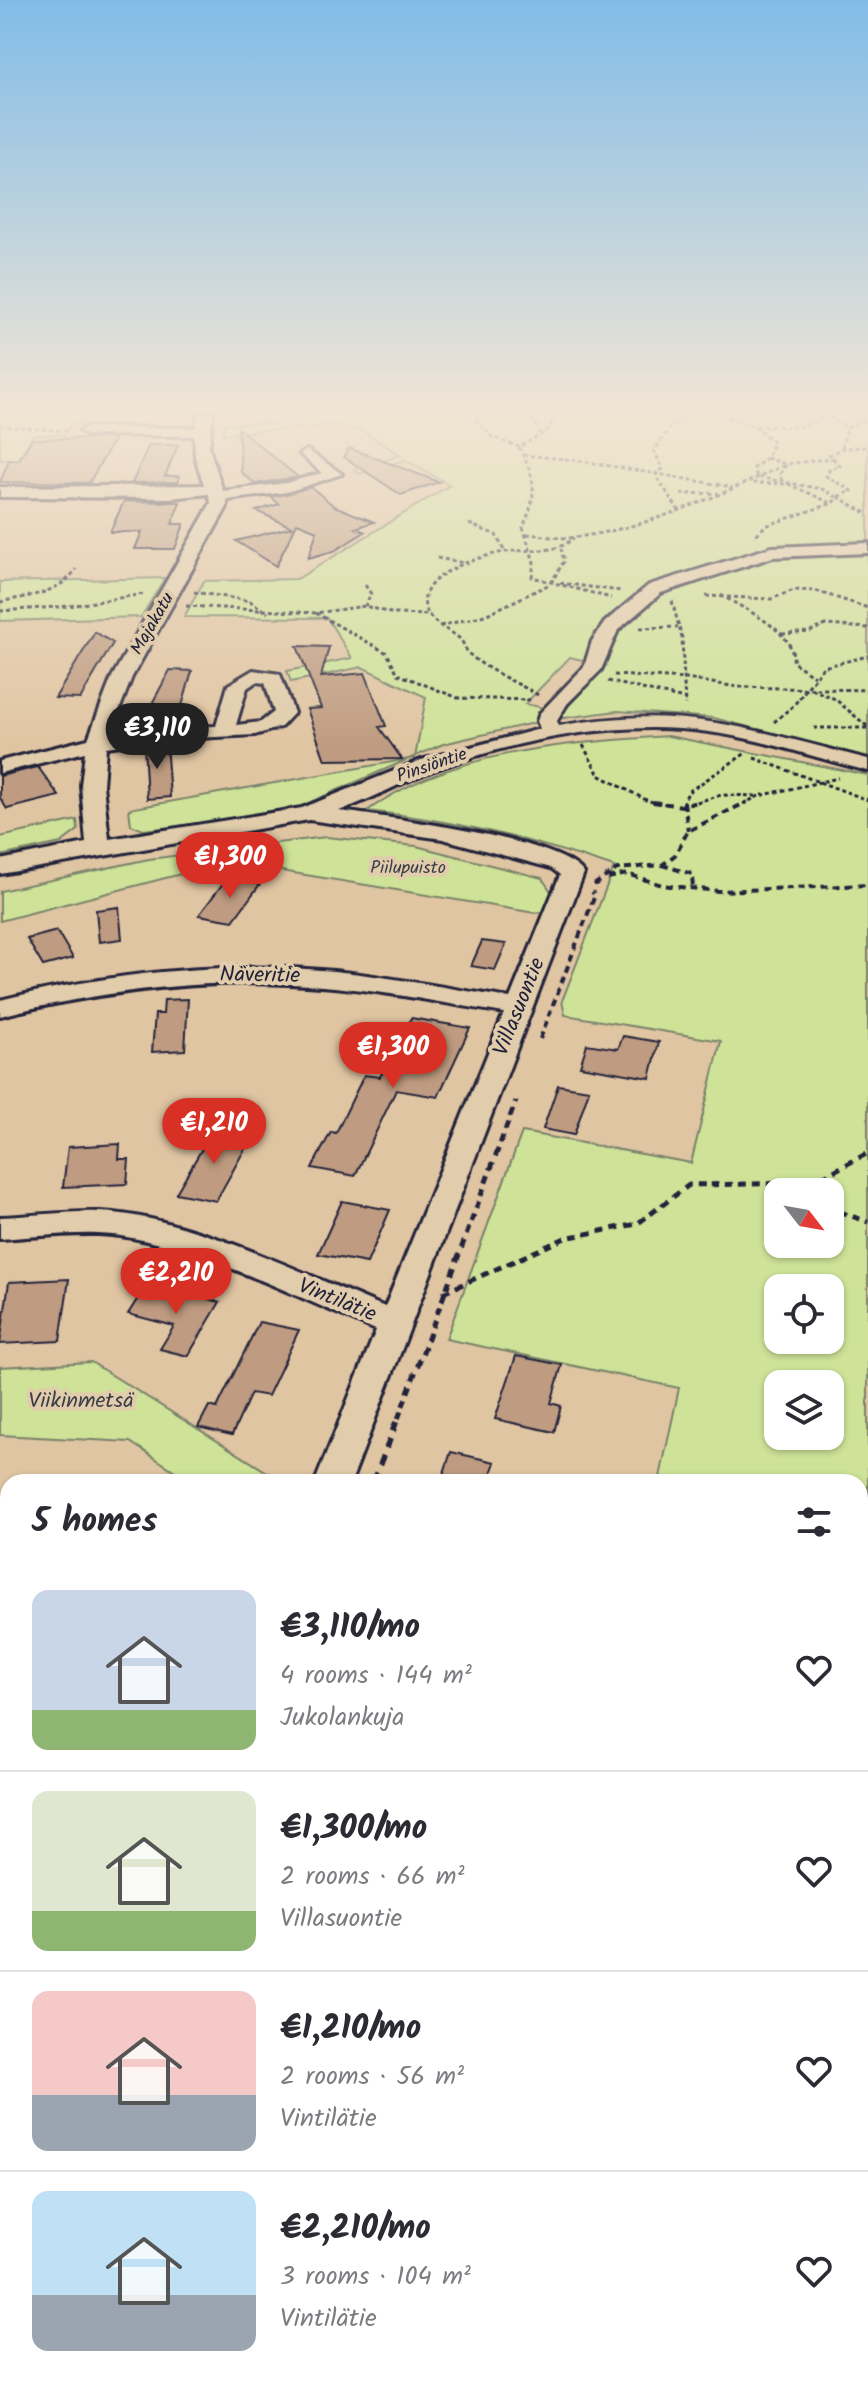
<!DOCTYPE html>
<meta charset="utf-8">
<style>
:root{--surface:#fff;--page:#f2f2f3;--text:#2b2b33;--muted:#7c7c81;--line:#e1e1e2;--accent:#d93025}
body{margin:0;font-family:Kalam,sans-serif;background:var(--page);color:var(--text);height:100vh;display:flex;flex-direction:column;font-size:30px;white-space:nowrap}
*{box-sizing:border-box;margin:0}
p{font-size:26px;color:var(--muted)}
.icon{flex:none;width:44px;height:44px;fill:none;stroke:currentColor;stroke-width:2;stroke-linecap:round;stroke-linejoin:round}
.map{position:relative;flex:1;overflow:hidden}
.details{position:absolute;left:0px;top:1474px;width:868px;height:914px;display:flex;flex-direction:column;background:var(--surface);border-radius:24px 24px 0 0;box-shadow:0 2px 6px #0004}
.details>*{flex:none}
.needle{width:52px;rotate:121deg}
.controls{position:absolute;left:764px;top:1178px;display:grid;gap:16px}
.controls a{display:grid;place-items:center;width:80px;height:80px;border-radius:16px;background:var(--surface);box-shadow:0 2px 6px #0004;font-size:40px}
.price{position:absolute;translate:-50% -68px;padding:0 18px;border-radius:28px;background:var(--accent);color:#fff;font-size:26px;line-height:52px;filter:drop-shadow(0 2px 4px #0008)}
.price::after{content:'';position:absolute;left:50%;top:48px;width:24px;height:18px;margin-left:-12px;background:inherit;clip-path:polygon(0 0,100% 0,50% 100%)}
.price.on{background:#222;color:#fff}
ul{padding:0;list-style:none}
li{display:flex;align-items:center;gap:24px;height:200px;padding:0 32px}
li+li{border-top:2px solid var(--line)}
li span{display:grid;place-items:center;flex:none;width:224px;height:160px;border-radius:16px;color:#555}
li>.icon{margin-inline-start:auto}
span .icon{width:96px;height:96px;fill:#fffc;stroke-width:1}
li b{font-size:34px}
h2{display:flex;justify-content:space-between;align-items:center;height:96px;padding:0 32px;font-size:34px}
.map>svg:first-child{display:block}
.green{fill:#cee398;stroke:#78826a;stroke-width:2;fill-rule:evenodd}
.building{fill:#bf9c81;stroke:#22223b;stroke-width:2}
.lines{fill:none;stroke-linecap:round;stroke-linejoin:round}
.minor-casing{stroke:#22223b;stroke-width:6}
.path-far4{stroke:#22223b;stroke-width:3;stroke-dasharray:4 3;stroke-linecap:butt}
.path-far3{stroke:#22223b;stroke-width:4;stroke-dasharray:7 5;stroke-linecap:butt}
.path-far2{stroke:#22223b;stroke-width:5;stroke-dasharray:8 6;stroke-linecap:butt}
.path-far1{stroke:#22223b;stroke-width:6;stroke-dasharray:10 8;stroke-linecap:butt}
.path{stroke:#22223b;stroke-width:8;stroke-dasharray:13 10;stroke-linecap:butt}
.minor{fill:#e1cdab;fill-rule:evenodd}
.labels{text-anchor:middle;dominant-baseline:central;stroke-width:8;stroke-linejoin:round;paint-order:stroke}
.far-street-label{font-size:18px;fill:#22223b;stroke:#e1cdab}
.far-park-label{font-size:18px;fill:#3c3f49;stroke:#e1cdab}
.street-label{font-size:22px;fill:#22223b;stroke:#e1cdab}
.park-label{font-size:22px;fill:#3c3f49;stroke:#e1cdab}
</style>
<div class="map">
<svg width="868" height="2387" viewBox="0 0 868 2387">
<rect width="100%" height="100%" fill="#e0c5a2"/>
<filter id="ink" filterUnits="userSpaceOnUse"><feTurbulence type="fractalNoise" baseFrequency=".0125" numOctaves="2"/><feDisplacementMap in="SourceGraphic" scale="16" xChannelSelector="R" yChannelSelector="G"/><feConvolveMatrix kernelMatrix="1 2 1 2 8 2 1 2 1" color-interpolation-filters="sRGB"/></filter>
<g filter="url(#ink)">
<path class="green" d="M0 413H94L88 424H71L64 435H33L17 460H0Z
M306 413H868V758L714 718 617 711 542 721 443 744 299 807 228 821 143 830 131 825 129 809 415 758 426 697 362 667 291 682 287 671 352 658 327 618 184 617 204 581 297 579 450 485 405 460 360 474 354 470 401 455 364 432 334 425 223 434 224 424 304 422ZM570 657 606 666 563 712 525 704Z
M165 578 141 617 0 621V582Z
M668 736 868 775V2373L860 2363V1482H659L679 1388 446 1339 522 1132 691 1163 721 1041 565 1015 562 1001 614 867C530 839 455 820 367 811 451 750 568 743 668 736ZM778 1192H830V1244H778ZM778 1288H830V1340H778ZM778 1384H830V1436H778Z
M77 820 78 830 61 843 0 856V837Z
M326 837 416 846 542 878 552 893 543 912 535 913 227 862 0 921V891L149 859Z
M91 1362 283 1482H192L130 1442 0 1435V1367Z"/>
<path class="building" d="M238 428 298 477 255 484 241 472Z
M115 438 89 483 0 482 9 460H19L32 439Z
M149 445H178L165 476H180L178 482 132 483Z
M349 448 439 482 401 495 344 457Z
M311 487 334 506 374 522 356 528 365 532 334 551 308 558 317 531 297 523 276 566 236 541 292 527 256 511 279 504 271 497Z
M124 501 180 502 172 524H184L175 549H135L142 532H110Z
M95 632 113 643 80 699 55 698Z
M297 646 329 647 321 677 365 673 386 726 379 727 402 759 325 760 307 709 321 708Z
M170 670 192 671 178 720H151L153 713H147Z
M166 743 170 797 147 799 144 745Z
M38 767 59 796 7 809 0 798V776Z
M227 878 260 884 233 921 199 915Z
M119 907 122 939 99 942 96 910Z
M57 931 73 958 43 966 27 939Z
M482 941 506 944 495 970 471 966Z
M188 999 185 1050 152 1052 155 1014H163L164 1000Z
M411 1018 470 1028 438 1097 396 1090 355 1176 312 1168 331 1132 336 1133 364 1075 380 1077Z
M623 1036 659 1042 650 1078 580 1066 587 1044 618 1049Z
M558 1085 589 1090 574 1135 543 1129Z
M213 1130 251 1138 216 1201 176 1193Z
M120 1144 119 1159H129L127 1184 63 1187 68 1147Z
M342 1201 390 1210 367 1263 318 1254Z
M69 1279 60 1341 0 1344 9 1282Z
M147 1284 220 1302 188 1356 160 1349 174 1326 128 1314Z
M259 1322 299 1330 268 1396 251 1393 232 1435 198 1427 209 1406 217 1408Z
M516 1356 562 1365 551 1403 561 1406 554 1432 495 1419Z
M451 1452 495 1462 488 1482H441Z"/>
<g class="lines">
<defs>
<path id="minor" d="M199 413H213L209 448 223 491 286 483 322 473 300 454 307 450 342 474 287 492 227 500V507L132 677 110 734 158 727 216 726 228 685 253 670 280 674 294 713 281 727 255 735 158 740 106 747 103 785 109 839 302 808 421 760 540 729 537 721 540 713 584 667 592 641 605 622 649 585 772 547 868 543V553L773 557 661 593 618 630 601 670 567 704 557 721 559 726C681 703 752 730 868 759V771C815 758 763 739 709 732 620 719 518 739 434 770 402 782 372 799 339 811 386 817 559 838 584 873L351 1482H315L376 1330C301 1299 177 1236 98 1234 66 1233 32 1237 0 1239V1217C33 1216 66 1211 99 1212 187 1215 303 1274 385 1307L504 1013C447 1004 391 992 334 987 221 976 110 989 0 1016V1000C110 973 221 961 334 971 393 977 451 989 510 998L560 875 551 868 443 839 309 820 0 874V860L86 843 81 785 85 752 0 773V761L88 739 112 677 211 503 209 494 171 498 0 497V487L204 485 195 457 194 436 87 435 80 431 87 427 195 428ZM256 682 265 683 274 712 261 722 236 725 247 688Z
M8 1932V1981L0 1984V1935Z
M318 2380H374L377 2387H321Z"/>
</defs>
<use href="#minor" class="minor-casing"/>
<path class="path-far4" d="M478 413 476 420 492 437 519 447
M528 413 541 434
M546 413 554 420 546 432 519 447C536 479 538 494 523 527L534 562 532 577 611 598
M714 413 756 427 773 442 767 458 754 468 757 477 822 489 837 497 833 503 765 526 754 537
M824 413 847 428
M0 426 70 431
M756 427 801 426 829 417
M842 448 847 428 868 418
M523 455 576 460 732 487
M767 458 786 464
M833 458 840 466 830 469 826 476 852 491 837 497
M782 481 780 474 787 464 833 458 829 455 842 448 868 447
M753 483 787 484
M788 484 831 503
M681 494 718 493
M838 497 868 514
M679 511 658 479 656 473 663 469 654 451 671 426 695 413
M469 524 496 535 505 552
M527 534C543 535 561 540 577 537 652 527 719 495 787 464
M437 558 464 563
M551 583 564 561 561 549
M560 583 621 591
M365 585 371 594 365 606
M194 592 250 601 268 613
M721 595C743 609 797 631 793 662L814 676
M706 596 771 599 794 590 816 591 868 608
M672 601 682 638 685 705
M0 602C27 596 60 594 76 569
M186 606 316 613 365 606 394 614 430 615
M0 611 69 606 144 594
M316 613 387 653 398 674 458 698 531 700
M440 626 485 615 550 584
M640 628 678 627
M782 634 809 632 826 625 868 628
M614 675 686 679 738 687 868 690
M608 681 684 699
M812 689 835 699 868 727
M538 695C516 682 488 671 469 654 465 650 464 643 460 639 448 628 429 624 425 606 418 574 481 556 504 552 530 548 553 556 574 538
M774 722 794 705 823 667 868 656
M814 728H868
M583 745 599 775 648 801 667 804
M754 758 868 800
M683 804 688 792 746 753
M690 804 721 795 758 796
M743 804 759 796 838 778"/>
<path class="path-far3" d="M653 802 682 806 697 802
M684 802 688 831
M662 865 692 874 693 889
M608 878 627 874 662 885 718 891 868 885
M594 885 617 869 662 865 675 855 688 831 747 802
M540 1039 595 895 592 892"/>
<path class="path-far2" d="M811 1183 821 1192
M830 1201 843 1213 868 1222
M443 1293 565 1238 637 1224 689 1185 811 1183 868 1153
M398 1419 516 1101"/>
<path class="path-far1" d="M374 1482 398 1417
M860 1509 868 1506
M860 1715 868 1705"/>
<path class="path" d="M0 2027 8 2021"/>
<use href="#minor" class="minor"/>
</g>
</g>
<linearGradient id="sky" x2="0" y2="1"><stop stop-color="#81bce8"/><stop offset="0.55" stop-color="#f1e5d5"/><stop offset="1" stop-color="#f1e5d5" stop-opacity="0"/></linearGradient>
<rect width="868" height="747" fill="url(#sky)"/>
<g class="labels">
<g class="far-street-label">
<text transform="translate(153 624) rotate(-60)">Majakatu</text>
<text transform="translate(432 766) rotate(-19)">Pinsiöntie</text>
</g>
<g class="far-park-label">
<text x="408" y="868">Piilupuisto</text>
</g>
<g class="street-label">
<text transform="translate(260 976) rotate(1)">Näveritie</text>
<text transform="translate(520 1007) rotate(-68)">Villasuontie</text>
<text transform="translate(337 1301) rotate(22)">Vintilätie</text>
</g>
<g class="park-label">
<text x="81" y="1401">Viikinmetsä</text>
</g>
</g>
</svg>
<div class="controls">
<a><svg class="needle" viewBox="-14 -14 28 28"><path d="M0-13l5 13h-10z" fill="#e53935"/><path d="M0 13l5-13h-10z" fill="#7c7c81"/></svg></a>
<a><svg class="icon" aria-label="locate" viewBox="0 0 24 24"><circle cx="12" cy="12" r="6"/><path d="M12 2v4M12 18v4M2 12h4M18 12h4"/></svg></a>
<a><svg class="icon" aria-label="layers" viewBox="0 0 24 24"><path d="M12 4l9 5-9 5-9-5zM3 14l9 5 9-5"/></svg></a>
</div>
<b class="price on" style="left:157px;top:771px">€3,110</b>
<b class="price" style="left:230px;top:900px">€1,300</b>
<b class="price" style="left:393px;top:1090px">€1,300</b>
<b class="price" style="left:214px;top:1166px">€1,210</b>
<b class="price" style="left:176px;top:1316px">€2,210</b>
<section class="details">
<h2>5 homes<svg class="icon" aria-label="filters" viewBox="0 0 24 24"><path d="M4 7h16M4 17h16"/><circle cx="9" cy="7" r="2"/><circle cx="15" cy="17" r="2"/></svg></h2>
<ul>
<li><span style="background:linear-gradient(#c9d6e8 75%,#8fb573 0)"><svg class="icon" aria-label="home" viewBox="0 0 24 24"><path d="M3 11l9-7 9 7M6 9v11h12V9"/></svg></span><div><b>€3,110/mo</b><p>4 rooms · 144 m²</p><p>Jukolankuja</p></div><svg class="icon" aria-label="heart" viewBox="0 0 24 24"><path d="M12 20l-8-8c-3-5 5-10 8-4 3-6 11-1 8 4z"/></svg></li>
<li><span style="background:linear-gradient(#dfe7d0 75%,#8fb573 0)"><svg class="icon" aria-label="home" viewBox="0 0 24 24"><path d="M3 11l9-7 9 7M6 9v11h12V9"/></svg></span><div><b>€1,300/mo</b><p>2 rooms · 66 m²</p><p>Villasuontie</p></div><svg class="icon" aria-label="heart" viewBox="0 0 24 24"><path d="M12 20l-8-8c-3-5 5-10 8-4 3-6 11-1 8 4z"/></svg></li>
<li><span style="background:linear-gradient(#f6c9c9 65%,#9aa5b1 0)"><svg class="icon" aria-label="home" viewBox="0 0 24 24"><path d="M3 11l9-7 9 7M6 9v11h12V9"/></svg></span><div><b>€1,210/mo</b><p>2 rooms · 56 m²</p><p>Vintilätie</p></div><svg class="icon" aria-label="heart" viewBox="0 0 24 24"><path d="M12 20l-8-8c-3-5 5-10 8-4 3-6 11-1 8 4z"/></svg></li>
<li><span style="background:linear-gradient(#bfe0f5 65%,#9aa5b1 0)"><svg class="icon" aria-label="home" viewBox="0 0 24 24"><path d="M3 11l9-7 9 7M6 9v11h12V9"/></svg></span><div><b>€2,210/mo</b><p>3 rooms · 104 m²</p><p>Vintilätie</p></div><svg class="icon" aria-label="heart" viewBox="0 0 24 24"><path d="M12 20l-8-8c-3-5 5-10 8-4 3-6 11-1 8 4z"/></svg></li>
</ul>
</section>
</div>
